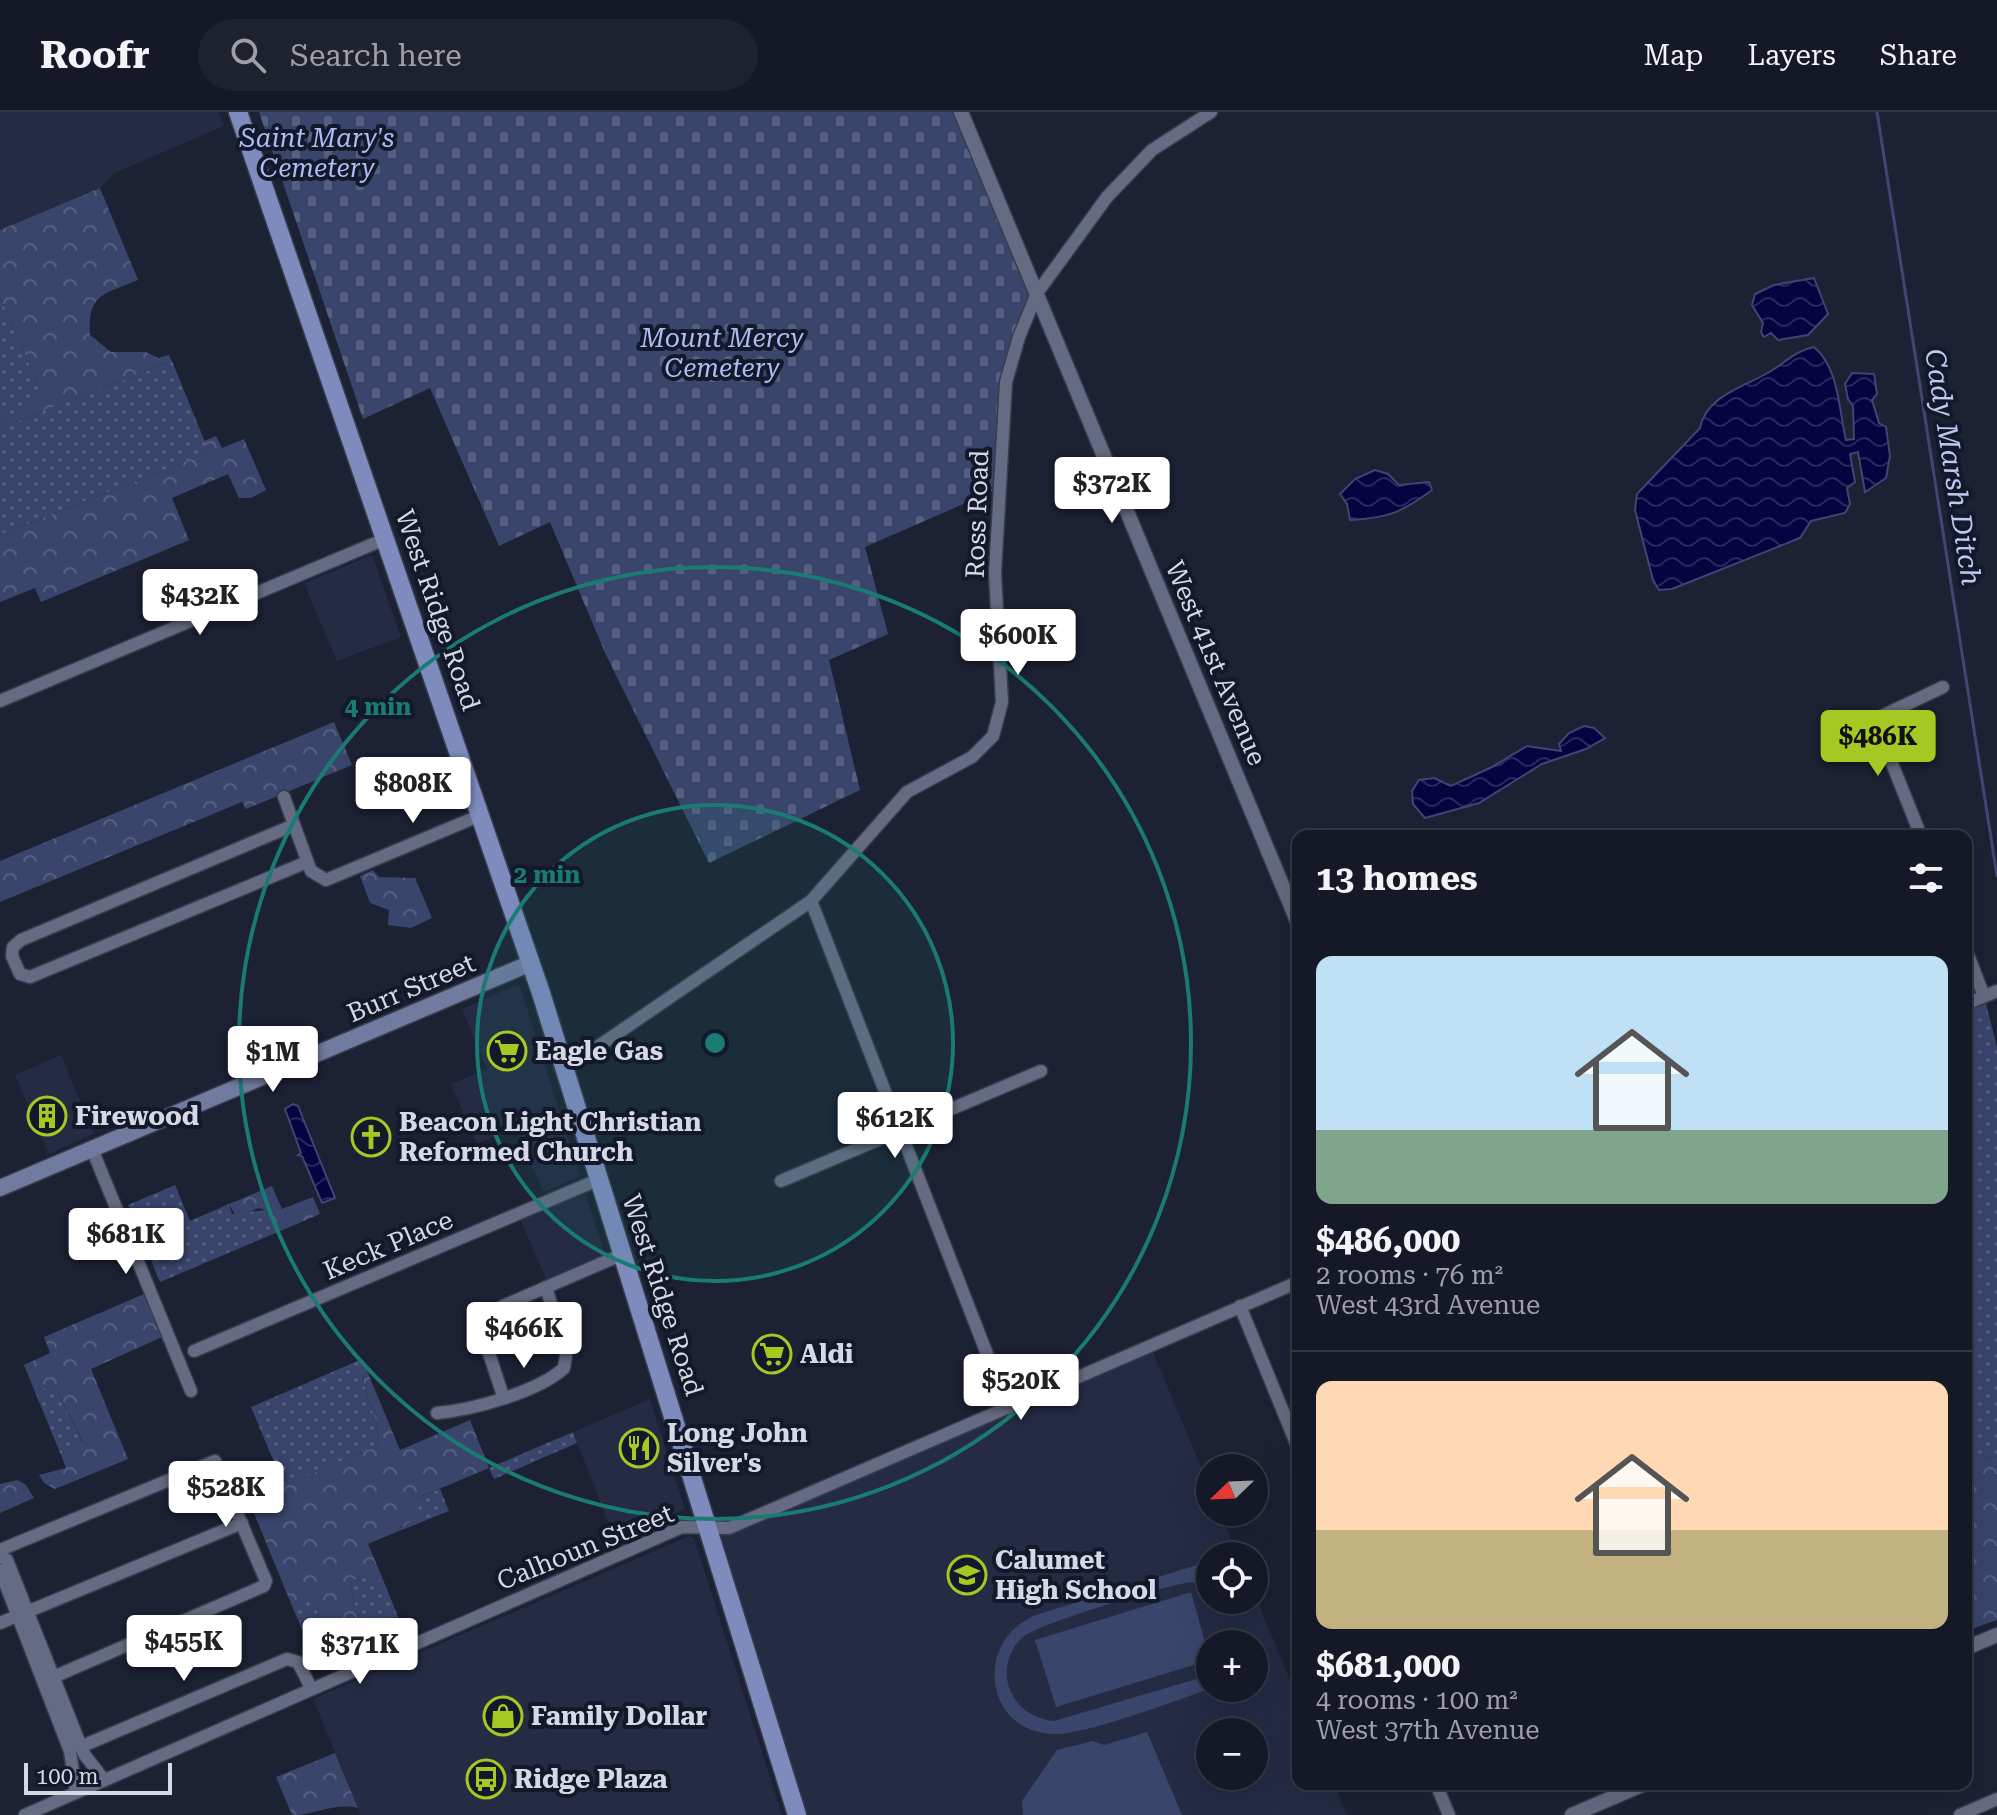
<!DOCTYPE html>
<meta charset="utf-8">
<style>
:root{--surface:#151927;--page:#1e222f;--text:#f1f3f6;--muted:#9da0a7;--line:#343844;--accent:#a5c823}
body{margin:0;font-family:"Roboto Serif",serif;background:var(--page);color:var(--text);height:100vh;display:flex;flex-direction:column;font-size:30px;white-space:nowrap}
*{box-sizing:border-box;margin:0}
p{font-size:26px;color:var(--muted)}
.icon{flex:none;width:44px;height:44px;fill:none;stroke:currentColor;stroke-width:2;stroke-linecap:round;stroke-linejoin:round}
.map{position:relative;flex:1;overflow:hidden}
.details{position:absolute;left:1292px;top:718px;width:680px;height:960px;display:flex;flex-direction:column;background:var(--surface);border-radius:16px;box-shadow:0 8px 32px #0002,0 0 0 2px var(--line)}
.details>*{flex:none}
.needle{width:52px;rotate:247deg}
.tools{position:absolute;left:1196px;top:1342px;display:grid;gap:16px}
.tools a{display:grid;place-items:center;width:72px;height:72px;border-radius:50%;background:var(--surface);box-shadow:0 8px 32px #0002,0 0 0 2px var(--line);font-size:40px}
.scale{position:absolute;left:24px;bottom:20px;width:148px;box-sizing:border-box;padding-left:8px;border:4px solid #d5d9e6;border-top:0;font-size:22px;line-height:28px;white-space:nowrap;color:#d5d9e6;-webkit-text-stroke:6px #13182a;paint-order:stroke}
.price{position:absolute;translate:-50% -68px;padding:0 18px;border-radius:8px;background:#fff;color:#222;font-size:26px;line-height:52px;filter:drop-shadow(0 2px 4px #0008)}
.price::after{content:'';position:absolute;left:50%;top:48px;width:24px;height:18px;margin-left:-12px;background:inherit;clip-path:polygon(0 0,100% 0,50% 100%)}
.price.on{background:var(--accent);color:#111}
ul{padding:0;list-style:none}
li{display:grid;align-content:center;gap:16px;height:424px;padding:0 24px}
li+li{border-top:2px solid var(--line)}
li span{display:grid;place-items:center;height:248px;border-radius:16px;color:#555}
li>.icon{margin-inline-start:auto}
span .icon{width:144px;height:144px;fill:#fffc;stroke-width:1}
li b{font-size:34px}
h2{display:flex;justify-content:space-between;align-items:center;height:96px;padding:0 24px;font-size:34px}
header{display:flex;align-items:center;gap:48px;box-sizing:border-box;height:112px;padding:0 40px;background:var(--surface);border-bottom:2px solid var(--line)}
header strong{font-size:38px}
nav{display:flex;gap:44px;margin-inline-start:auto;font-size:28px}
.search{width:560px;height:72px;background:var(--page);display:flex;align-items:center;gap:20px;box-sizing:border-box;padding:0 28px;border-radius:44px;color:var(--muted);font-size:30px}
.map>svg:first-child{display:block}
.built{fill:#242b43;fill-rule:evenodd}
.grass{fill:url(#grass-dots)}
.forest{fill:url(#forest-crowns)}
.cemetery{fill:url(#cemetery-stones)}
.pitch{fill:#3a456c}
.water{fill:url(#water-waves);stroke:#454372;stroke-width:2}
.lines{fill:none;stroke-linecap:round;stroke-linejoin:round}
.stream{stroke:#454372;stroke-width:3}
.minor-casing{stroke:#383c4c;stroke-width:15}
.tertiary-casing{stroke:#383c4c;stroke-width:17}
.secondary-casing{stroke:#383c4c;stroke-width:19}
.primary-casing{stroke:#383c4c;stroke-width:21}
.minor{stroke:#656b82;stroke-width:12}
.tertiary{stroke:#656b82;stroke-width:14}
.secondary{stroke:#717ba0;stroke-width:16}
.primary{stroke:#7e8bbd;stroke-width:18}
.ring{fill:none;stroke:#197b74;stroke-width:4}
.labels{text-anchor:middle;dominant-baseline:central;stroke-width:8;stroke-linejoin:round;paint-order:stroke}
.park-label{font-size:26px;font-style:italic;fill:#adbdf6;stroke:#13182a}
.street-label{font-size:26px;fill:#d5d9e6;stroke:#13182a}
.poi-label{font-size:26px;font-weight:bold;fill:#d5d9e6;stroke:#13182a;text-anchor:start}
.water-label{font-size:28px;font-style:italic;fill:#bfcaf0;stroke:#13182a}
.centre{fill:#197b74;stroke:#13182a;stroke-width:4}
.ring-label{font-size:24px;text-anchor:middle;font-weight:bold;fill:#197b74;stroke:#13182a;stroke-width:8;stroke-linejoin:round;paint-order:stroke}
</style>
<header>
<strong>Roofr</strong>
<div class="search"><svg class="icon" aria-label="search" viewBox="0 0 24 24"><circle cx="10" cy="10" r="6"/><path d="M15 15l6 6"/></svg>Search here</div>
<nav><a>Map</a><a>Layers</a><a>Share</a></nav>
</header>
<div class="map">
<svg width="1997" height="1703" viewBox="0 0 1997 1703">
<defs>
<pattern id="grass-dots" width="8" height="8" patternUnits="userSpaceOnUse" patternTransform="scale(2)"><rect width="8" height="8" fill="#3a456c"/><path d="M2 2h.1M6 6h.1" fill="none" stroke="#565f81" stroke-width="1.8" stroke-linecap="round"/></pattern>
<pattern id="forest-crowns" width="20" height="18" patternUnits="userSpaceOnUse" patternTransform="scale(2)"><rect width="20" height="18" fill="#3a456c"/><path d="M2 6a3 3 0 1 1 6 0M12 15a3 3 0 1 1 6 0" fill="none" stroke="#565f81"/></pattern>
<pattern id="cemetery-stones" width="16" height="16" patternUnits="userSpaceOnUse" patternTransform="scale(2)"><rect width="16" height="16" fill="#3a456c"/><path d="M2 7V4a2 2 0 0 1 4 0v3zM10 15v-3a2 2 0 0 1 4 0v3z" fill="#565f81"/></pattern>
<pattern id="water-waves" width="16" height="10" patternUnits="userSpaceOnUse" patternTransform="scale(2)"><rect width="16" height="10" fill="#070340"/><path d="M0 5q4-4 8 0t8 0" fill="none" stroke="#2a275c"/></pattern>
</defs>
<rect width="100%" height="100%" fill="#1c2134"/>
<path class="built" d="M0 0H219L224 14 115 61 100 76 0 118Z
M372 443 401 525 337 549 304 471Z
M514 874H520L580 1064 544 1080 515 1016 477 1032 451 972 487 957 462 897Z
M61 943 94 1022 49 1042 15 963Z
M581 1082 586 1084 605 1142 546 1167 520 1107Z
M1150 1233 1210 1376V1400H1220L1238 1444H1210V1488H1254V1481L1298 1587V1672H1334L1347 1703H797L710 1415 729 1416ZM1210 1532H1254V1576H1210ZM1210 1620H1254V1664H1210Z
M650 1287 685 1397 615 1428 573 1320Z
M689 1424 694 1426 782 1703H361L313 1587Z"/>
<path class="grass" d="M0 185 42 282 40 289 0 308Z
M172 249 209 340 0 423V316Z
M1984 884 1997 935V1344L1966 1350V892Z
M175 1073 190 1109 229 1092 232 1102 265 1098 278 1120 160 1170 128 1093Z
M362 1247 365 1254C356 1280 385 1306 376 1334L284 1374 251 1295Z
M50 1274 56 1277 84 1333 61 1343 35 1280Z
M573 1320 577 1331 494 1367 489 1356Z
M440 1377 449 1399 399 1419 415 1387Z
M368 1462 384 1470 405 1522 396 1526 389 1509 361 1520 350 1470Z
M312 1486C322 1509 328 1536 353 1545L320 1559 292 1494Z"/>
<path class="forest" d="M100 76 138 168C104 182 87 182 90 223L111 240H146L158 246 169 243 172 249 0 316V308L39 289 42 282 0 185V118Z
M216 324 222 336 244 327 266 378 251 386H239L228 362 172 386 189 428 41 490 35 476 0 490V423L209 340 204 329Z
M334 610 352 653 246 697 242 690 0 790V749Z
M373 758 379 765 415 766 432 806 411 816 388 813 389 798 370 791 360 764Z
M272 1074 282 1097 313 1085 320 1102 278 1120 265 1098 259 1096 236 1105 229 1092Z
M144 1182 162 1225 91 1257 128 1347 55 1377 44 1371 39 1363 66 1356 61 1343 84 1332 56 1277 50 1274 35 1280 24 1253 50 1241 44 1225Z
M365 1254 400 1338 470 1308 489 1356 415 1387 422 1404 401 1414 399 1419 368 1432 384 1470 368 1462 350 1470 361 1519 389 1509 396 1526 353 1545C328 1536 322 1509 312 1486L292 1494 249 1389 376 1334C385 1306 356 1279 365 1254Z
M1997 1344V1508L1966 1519V1350Z
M18 1368 26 1373 34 1386 0 1401V1372Z
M335 1641 358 1696C334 1690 316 1703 292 1703L276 1665Z"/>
<path class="cemetery" d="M259 0H959L1032 183C999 246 998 310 993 379L865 435 888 522 829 548 860 678 709 751 606 543 550 410 499 434 430 276 363 307Z"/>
<path class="pitch" d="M1210 1449V1473C1202 1471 1194 1469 1186 1471 1163 1474 1038 1512 1023 1525 1008 1538 1002 1561 1011 1580 1019 1598 1035 1607 1054 1609L1210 1563 1212 1576C1177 1588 1086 1623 1054 1622 984 1621 973 1528 1036 1503Z
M1191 1480 1210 1548 1056 1595 1035 1528Z
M1147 1620 1182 1703H1023L1022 1689 1057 1638 1093 1629 1104 1633Z"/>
<path class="water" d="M1814 166 1828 202 1808 223 1778 228 1771 221 1764 225 1761 220 1763 211 1752 193 1755 182 1774 173Z
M1814 235C1839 256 1839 298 1846 328L1854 327 1853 294 1848 287 1845 272 1852 261 1874 262 1877 282 1872 288 1879 311 1886 315 1890 344 1886 366 1865 380 1858 340 1850 342 1855 370 1847 376 1850 392 1845 401 1811 409 1800 426 1672 477 1659 478 1653 468 1635 398 1637 382 1700 316C1706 283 1747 274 1771 259 1788 249 1794 239 1814 235Z
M1375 358 1388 362 1399 373 1429 370 1432 378C1401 401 1388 406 1350 408L1347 392 1340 382 1355 367Z
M1584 614 1594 616 1605 626 1586 637 1542 652 1479 691 1425 706 1413 692 1412 679 1419 668 1434 666 1451 674 1492 655 1527 634 1561 639 1559 632 1569 621Z
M293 992 298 994 335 1086 322 1091 302 1044 298 1043 301 1041 285 997Z"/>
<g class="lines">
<path class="stream" d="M1877 0 1997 764"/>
<defs>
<path id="minor" d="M0 589 385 427
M284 685 311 759 326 768 481 703
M294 713 21 828 13 835 12 844 20 862 30 865 307 750
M1921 724 1879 619 1882 604 1943 575
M811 789 1008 1296
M1966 838 1984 884
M1966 892 1997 879
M565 957 811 789 907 680 972 645 993 624 1002 590 995 461 1006 270 1019 225 1037 181 1107 85 1152 38 1211 0
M92 1037 191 1279
M781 1069 1041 959
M1240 1194 1298 1336
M194 1239 600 1067
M503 1284 481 1217 484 1206 503 1194 623 1142
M437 1301C472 1298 538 1280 564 1256L566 1243 546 1175
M0 1438 215 1349 266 1469 264 1474 44 1569
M0 1444 7 1448 84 1642 104 1668
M0 1458 70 1639 76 1680
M0 1511 242 1411
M80 1635 287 1547 298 1550 311 1576
M1436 1672 1449 1703
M25 1703 682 1415 729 1416 1298 1170
M1960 1703 1997 1687"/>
<path id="tertiary" d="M961 0 1298 811
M1966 1536 1997 1523
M1572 1703 1644 1672"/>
<path id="secondary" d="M0 1076 531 851"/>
<path id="primary" d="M238 0 541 881 797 1703"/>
</defs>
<use href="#minor" class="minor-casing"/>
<use href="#tertiary" class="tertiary-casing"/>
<use href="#secondary" class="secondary-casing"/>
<use href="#primary" class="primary-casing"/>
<use href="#minor" class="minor"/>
<use href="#tertiary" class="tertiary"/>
<use href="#secondary" class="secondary"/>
<use href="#primary" class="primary"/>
</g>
<circle cx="715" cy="931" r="238" fill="#197b74" fill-opacity=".12"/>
<g class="ring">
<circle cx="715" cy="931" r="238"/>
<circle cx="715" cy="931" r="476"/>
</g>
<defs>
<symbol id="supermarket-ring" viewBox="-11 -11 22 22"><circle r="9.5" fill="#13182a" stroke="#a5c823" stroke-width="1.5"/><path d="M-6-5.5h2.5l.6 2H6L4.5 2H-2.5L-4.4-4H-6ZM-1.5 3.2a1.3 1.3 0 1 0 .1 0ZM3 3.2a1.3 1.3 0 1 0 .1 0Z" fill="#a5c823"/></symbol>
<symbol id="building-ring" viewBox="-11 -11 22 22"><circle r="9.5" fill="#13182a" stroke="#a5c823" stroke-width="1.5"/><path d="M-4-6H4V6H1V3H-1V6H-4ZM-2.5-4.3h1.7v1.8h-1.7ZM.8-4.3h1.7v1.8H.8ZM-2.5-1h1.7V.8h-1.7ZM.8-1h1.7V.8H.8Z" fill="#a5c823"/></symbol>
<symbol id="church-ring" viewBox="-11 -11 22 22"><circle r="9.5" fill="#13182a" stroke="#a5c823" stroke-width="1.5"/><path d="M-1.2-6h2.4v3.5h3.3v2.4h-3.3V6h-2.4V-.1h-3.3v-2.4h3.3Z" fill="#a5c823"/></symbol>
<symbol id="restaurant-ring" viewBox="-11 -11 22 22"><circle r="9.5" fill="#13182a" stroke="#a5c823" stroke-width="1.5"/><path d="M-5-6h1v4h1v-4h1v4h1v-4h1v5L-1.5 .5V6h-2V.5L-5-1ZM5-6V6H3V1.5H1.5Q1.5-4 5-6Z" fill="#a5c823"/></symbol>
<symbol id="school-ring" viewBox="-11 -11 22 22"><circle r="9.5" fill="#13182a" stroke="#a5c823" stroke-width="1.5"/><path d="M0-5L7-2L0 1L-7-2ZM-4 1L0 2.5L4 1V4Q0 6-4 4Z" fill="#a5c823"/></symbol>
<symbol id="shop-ring" viewBox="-11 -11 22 22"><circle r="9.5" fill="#13182a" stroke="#a5c823" stroke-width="1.5"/><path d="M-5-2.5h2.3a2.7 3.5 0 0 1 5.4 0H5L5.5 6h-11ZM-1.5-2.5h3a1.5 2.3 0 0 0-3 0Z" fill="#a5c823"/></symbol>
<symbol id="bus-ring" viewBox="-11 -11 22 22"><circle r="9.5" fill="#13182a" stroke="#a5c823" stroke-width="1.5"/><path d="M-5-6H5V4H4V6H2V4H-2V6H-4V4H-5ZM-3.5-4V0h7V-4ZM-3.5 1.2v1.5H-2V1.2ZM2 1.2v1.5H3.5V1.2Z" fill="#a5c823"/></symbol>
</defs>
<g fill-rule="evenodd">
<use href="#supermarket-ring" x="485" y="917" width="44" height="44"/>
<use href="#building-ring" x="25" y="982" width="44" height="44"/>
<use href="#church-ring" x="349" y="1003" width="44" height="44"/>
<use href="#supermarket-ring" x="750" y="1220" width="44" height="44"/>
<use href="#restaurant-ring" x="617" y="1314" width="44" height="44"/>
<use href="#school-ring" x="945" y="1441" width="44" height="44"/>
<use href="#shop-ring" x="481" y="1582" width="44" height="44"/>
<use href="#bus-ring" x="464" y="1645" width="44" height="44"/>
</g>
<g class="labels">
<g class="park-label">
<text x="317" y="26">Saint Mary's<tspan x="317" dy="30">Cemetery</tspan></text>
<text x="722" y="226">Mount Mercy<tspan x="722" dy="30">Cemetery</tspan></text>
</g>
<g class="street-label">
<text transform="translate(977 402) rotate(-88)">Ross Road</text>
<text transform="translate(438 498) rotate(71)">West Ridge Road</text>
<text transform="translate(1216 551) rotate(67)">West 41st Avenue</text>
<text transform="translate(411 876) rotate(-23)">Burr Street</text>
<text transform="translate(388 1133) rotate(-23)">Keck Place</text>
<text transform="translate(663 1183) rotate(72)">West Ridge Road</text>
<text transform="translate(585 1435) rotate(-22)">Calhoun Street</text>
</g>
<g class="poi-label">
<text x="535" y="939">Eagle Gas</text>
<text x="75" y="1004">Firewood</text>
<text x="399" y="1010">Beacon Light Christian<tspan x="399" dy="30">Reformed Church</tspan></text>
<text x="800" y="1242">Aldi</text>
<text x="667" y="1321">Long John<tspan x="667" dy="30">Silver's</tspan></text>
<text x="995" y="1448">Calumet<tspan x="995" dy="30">High School</tspan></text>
<text x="531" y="1604">Family Dollar</text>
<text x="514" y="1667">Ridge Plaza</text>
</g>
<g class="water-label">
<text transform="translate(1953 355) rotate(81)">Cady Marsh Ditch</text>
</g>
</g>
<circle cx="715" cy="931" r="12" class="centre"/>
<g class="ring-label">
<text x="378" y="603">4 min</text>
<text x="547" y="771">2 min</text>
</g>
</svg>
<div class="tools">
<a><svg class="needle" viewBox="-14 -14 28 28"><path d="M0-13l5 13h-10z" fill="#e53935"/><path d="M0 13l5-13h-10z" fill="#9da0a7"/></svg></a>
<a><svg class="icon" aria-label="locate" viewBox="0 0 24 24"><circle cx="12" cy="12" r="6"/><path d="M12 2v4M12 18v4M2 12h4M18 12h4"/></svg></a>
<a>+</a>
<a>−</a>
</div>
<div class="scale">100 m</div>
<b class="price" style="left:1112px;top:413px">$372K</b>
<b class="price" style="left:200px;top:525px">$432K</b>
<b class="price" style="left:1018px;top:565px">$600K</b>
<b class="price on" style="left:1878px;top:666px">$486K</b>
<b class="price" style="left:413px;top:713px">$808K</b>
<b class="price" style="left:273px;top:982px">$1M</b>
<b class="price" style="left:895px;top:1048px">$612K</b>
<b class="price" style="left:126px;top:1164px">$681K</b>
<b class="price" style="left:524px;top:1258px">$466K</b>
<b class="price" style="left:1021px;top:1310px">$520K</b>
<b class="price" style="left:226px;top:1417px">$528K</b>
<b class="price" style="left:184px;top:1571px">$455K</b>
<b class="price" style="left:360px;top:1574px">$371K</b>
<section class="details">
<h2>13 homes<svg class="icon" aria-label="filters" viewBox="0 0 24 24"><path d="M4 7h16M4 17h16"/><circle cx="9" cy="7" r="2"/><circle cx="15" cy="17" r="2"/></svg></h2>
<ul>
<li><span style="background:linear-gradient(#bfe0f5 70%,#7fa58c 0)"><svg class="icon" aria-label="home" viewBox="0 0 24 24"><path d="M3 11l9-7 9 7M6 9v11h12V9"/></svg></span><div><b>$486,000</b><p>2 rooms · 76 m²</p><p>West 43rd Avenue</p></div></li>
<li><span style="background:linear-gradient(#ffd9b3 60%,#c2b280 0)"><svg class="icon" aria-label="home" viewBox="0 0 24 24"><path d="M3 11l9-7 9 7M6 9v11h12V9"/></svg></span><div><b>$681,000</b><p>4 rooms · 100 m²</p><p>West 37th Avenue</p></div></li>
</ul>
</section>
</div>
